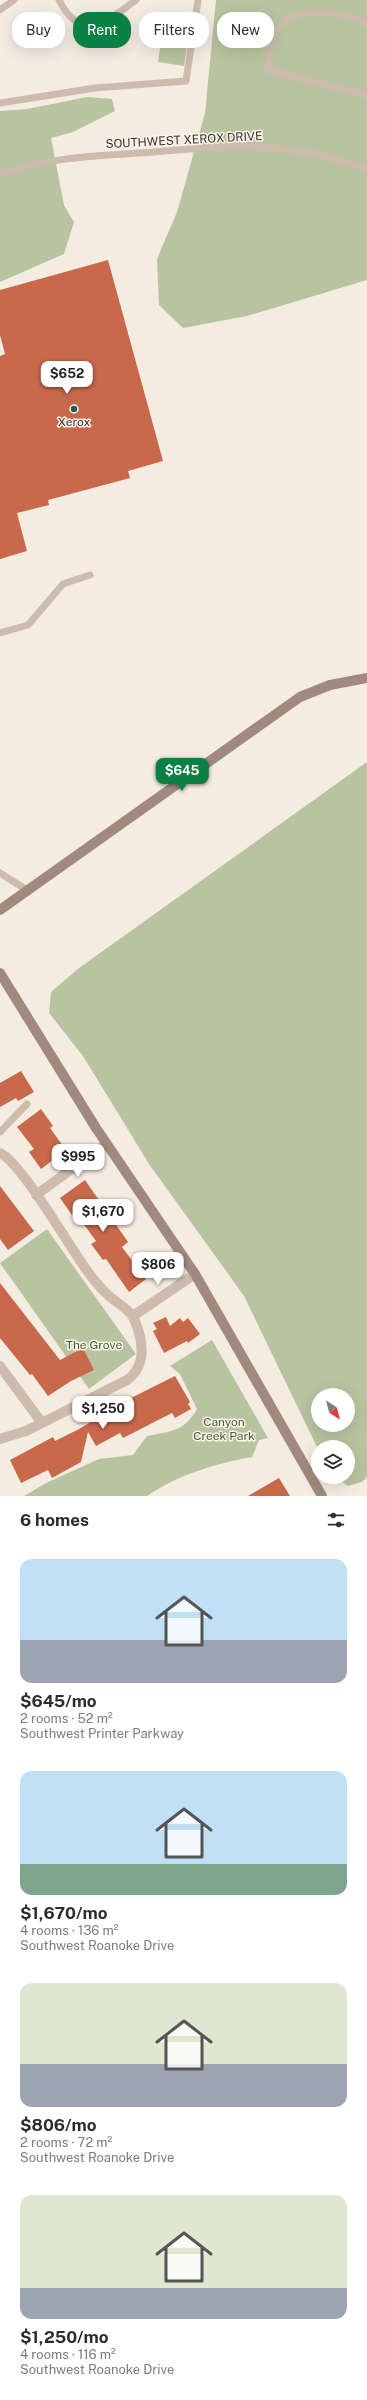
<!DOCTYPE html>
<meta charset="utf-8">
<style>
:root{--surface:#fff;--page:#f2f2f3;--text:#2b2b33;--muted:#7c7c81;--accent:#0b8043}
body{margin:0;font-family:"Public Sans",sans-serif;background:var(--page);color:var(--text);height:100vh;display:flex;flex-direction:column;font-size:15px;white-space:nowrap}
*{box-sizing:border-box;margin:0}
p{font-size:13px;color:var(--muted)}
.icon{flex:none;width:22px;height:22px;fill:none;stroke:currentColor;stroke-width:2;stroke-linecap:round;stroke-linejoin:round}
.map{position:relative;height:1496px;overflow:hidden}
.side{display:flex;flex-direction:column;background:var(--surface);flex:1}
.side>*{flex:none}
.guide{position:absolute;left:12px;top:12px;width:343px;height:36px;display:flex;gap:8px}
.needle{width:26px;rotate:144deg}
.fabs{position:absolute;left:311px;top:1388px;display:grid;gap:8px}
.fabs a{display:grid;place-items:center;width:44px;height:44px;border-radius:50%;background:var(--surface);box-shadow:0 4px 16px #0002;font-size:20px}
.price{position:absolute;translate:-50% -34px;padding:0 9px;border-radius:8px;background:#fff;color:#222;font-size:13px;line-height:26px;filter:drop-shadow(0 1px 2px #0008)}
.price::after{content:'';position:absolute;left:50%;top:24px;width:12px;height:9px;margin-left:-6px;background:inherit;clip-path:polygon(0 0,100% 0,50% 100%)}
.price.active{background:var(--accent);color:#fff}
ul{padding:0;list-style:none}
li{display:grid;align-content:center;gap:8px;height:212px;padding:0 20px}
li span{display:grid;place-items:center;height:124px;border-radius:12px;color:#555}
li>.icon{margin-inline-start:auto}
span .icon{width:72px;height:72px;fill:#fffc;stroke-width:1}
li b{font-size:17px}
h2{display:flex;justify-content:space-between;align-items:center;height:48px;padding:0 20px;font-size:17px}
.tag{padding:0 14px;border-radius:16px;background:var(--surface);box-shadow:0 4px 16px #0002;font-size:14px;line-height:36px}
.tag.active{background:var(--accent);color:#fff}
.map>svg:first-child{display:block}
.green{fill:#b8c4a0;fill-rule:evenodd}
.building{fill:#c8694b}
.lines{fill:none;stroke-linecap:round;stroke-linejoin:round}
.lane{stroke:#cdbbac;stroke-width:7}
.street{stroke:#cdbbac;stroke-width:10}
.secondary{stroke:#a18a7d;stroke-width:10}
.poi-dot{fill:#1f5a5e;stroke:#fbf5ee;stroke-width:1.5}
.labels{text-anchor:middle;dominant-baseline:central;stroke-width:3;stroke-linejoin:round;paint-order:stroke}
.street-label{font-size:12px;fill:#3b302b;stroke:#fbf5ee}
.poi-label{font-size:12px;fill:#3b302b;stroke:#fbf5ee}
.park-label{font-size:12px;fill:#4a5a2e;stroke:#fbf5ee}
</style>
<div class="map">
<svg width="367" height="1496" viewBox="0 0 367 1496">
<rect width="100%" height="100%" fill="#f4ebe1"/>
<path class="green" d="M216 0H367V280L247 316 183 328 159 305 157 259 177 212 205 113Z
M163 28 189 32 184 66 158 62Z
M87 97 112 99 115 111 73 132 51 138 64 205 74 222 64 254 0 282V111L27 109Z
M367 762V1477L362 1482 348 1486 334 1477H348V1447L318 1449 244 1296 149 1164 83 1056 49 1013 51 992 79 968ZM318 1395H348V1425H318Z
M47 1229 136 1354 89 1389 0 1263Z
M212 1340 268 1438 259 1440 252 1457C214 1464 180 1474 147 1496H24L46 1483 99 1459 133 1455 147 1436C171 1431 184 1432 197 1409L180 1374 170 1366Z"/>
<path class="building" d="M108 260 163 461 128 471 130 478 48 500 49 505 17 513 27 551 0 559V356L5 354 0 335V290Z
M21 1071 34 1092 18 1101 16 1098 0 1107V1083Z
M41 1109 53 1126 50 1128 66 1150 41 1169 29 1152 34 1149 17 1127Z
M85 1180 128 1242 122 1247 146 1279 129 1292 106 1259 103 1260 91 1244 96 1241 75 1212 72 1215 60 1198Z
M0 1186 34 1231 8 1250 0 1239Z
M0 1283 60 1360 83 1348 94 1370 71 1381 48 1396 32 1374 30 1375 0 1338Z
M166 1317 170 1326 180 1318 183 1322 188 1318 200 1334 188 1343 187 1341 164 1353 153 1331 157 1329 153 1323Z
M175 1376 190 1402 188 1404 191 1409 175 1418 172 1413 123 1438 120 1433 96 1446 88 1432 81 1462 52 1478 48 1470 21 1483 10 1460 53 1437 55 1441 79 1429 131 1398Z
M279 1478 290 1496H248Z"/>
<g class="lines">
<path class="lane" d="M59 0C82 45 107 21 136 0
M0 10 14 0
M367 23C345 13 301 5 281 24 270 34 270 56 267 70L367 95
M0 103 95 88 186 81 198 0
M0 174C46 158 92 156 140 153 220 147 291 138 367 170
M0 633 28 625 63 584 90 575
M0 873 27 890
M0 1132 27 1104"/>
<path class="street" d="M0 1153C22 1163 70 1248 88 1272 94 1280 101 1289 108 1295 115 1302 129 1309 133 1317 143 1338 148 1365 127 1380L26 1431 0 1439
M36 1195 106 1144
M133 1316 195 1274
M0 1366 42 1423"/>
<path class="secondary" d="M0 910 300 697 330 685 367 678
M0 973 96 1128 195 1274 322 1496"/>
</g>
<circle class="poi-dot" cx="74" cy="409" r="4"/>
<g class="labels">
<g class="street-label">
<text transform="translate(184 140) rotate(-3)">SOUTHWEST XEROX DRIVE</text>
</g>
<g class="poi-label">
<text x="74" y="422">Xerox</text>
</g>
<g class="park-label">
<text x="94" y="1345">The Grove</text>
<text x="224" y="1422">Canyon<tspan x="224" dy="14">Creek Park</tspan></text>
</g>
</g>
</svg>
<div class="fabs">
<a><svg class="needle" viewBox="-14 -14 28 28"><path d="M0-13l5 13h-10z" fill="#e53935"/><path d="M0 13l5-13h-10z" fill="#7c7c81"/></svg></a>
<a><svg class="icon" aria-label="layers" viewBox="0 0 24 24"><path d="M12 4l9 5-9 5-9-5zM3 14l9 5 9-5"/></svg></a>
</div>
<b class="price" style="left:67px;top:395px">$652</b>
<b class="price active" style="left:182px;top:792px">$645</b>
<b class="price" style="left:78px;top:1178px">$995</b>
<b class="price" style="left:103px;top:1233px">$1,670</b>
<b class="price" style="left:158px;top:1286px">$806</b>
<b class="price" style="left:103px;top:1430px">$1,250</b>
<div class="guide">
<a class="tag">Buy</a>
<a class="tag active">Rent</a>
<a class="tag">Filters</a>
<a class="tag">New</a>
</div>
</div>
<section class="side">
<h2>6 homes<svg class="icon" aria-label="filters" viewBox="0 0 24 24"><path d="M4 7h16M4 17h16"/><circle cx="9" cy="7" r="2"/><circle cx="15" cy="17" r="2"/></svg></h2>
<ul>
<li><span style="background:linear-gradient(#bfe0f5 65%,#9aa5b1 0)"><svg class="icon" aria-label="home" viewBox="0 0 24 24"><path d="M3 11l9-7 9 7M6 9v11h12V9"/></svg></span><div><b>$645/mo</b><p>2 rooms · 52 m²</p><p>Southwest Printer Parkway</p></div></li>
<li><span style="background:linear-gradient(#bfe0f5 75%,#7fa58c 0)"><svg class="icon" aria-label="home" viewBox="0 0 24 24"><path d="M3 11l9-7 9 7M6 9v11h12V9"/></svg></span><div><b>$1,670/mo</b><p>4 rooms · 136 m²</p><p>Southwest Roanoke Drive</p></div></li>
<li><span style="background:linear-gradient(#dfe7d0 65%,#9aa5b1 0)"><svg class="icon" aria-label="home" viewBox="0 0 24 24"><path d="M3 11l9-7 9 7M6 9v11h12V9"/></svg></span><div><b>$806/mo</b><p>2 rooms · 72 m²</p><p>Southwest Roanoke Drive</p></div></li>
<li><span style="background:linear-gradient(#dfe7d0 75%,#9aa5b1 0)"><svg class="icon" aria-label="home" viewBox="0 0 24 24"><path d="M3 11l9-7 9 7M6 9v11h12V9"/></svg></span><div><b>$1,250/mo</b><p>4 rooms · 116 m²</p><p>Southwest Roanoke Drive</p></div></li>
</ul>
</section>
